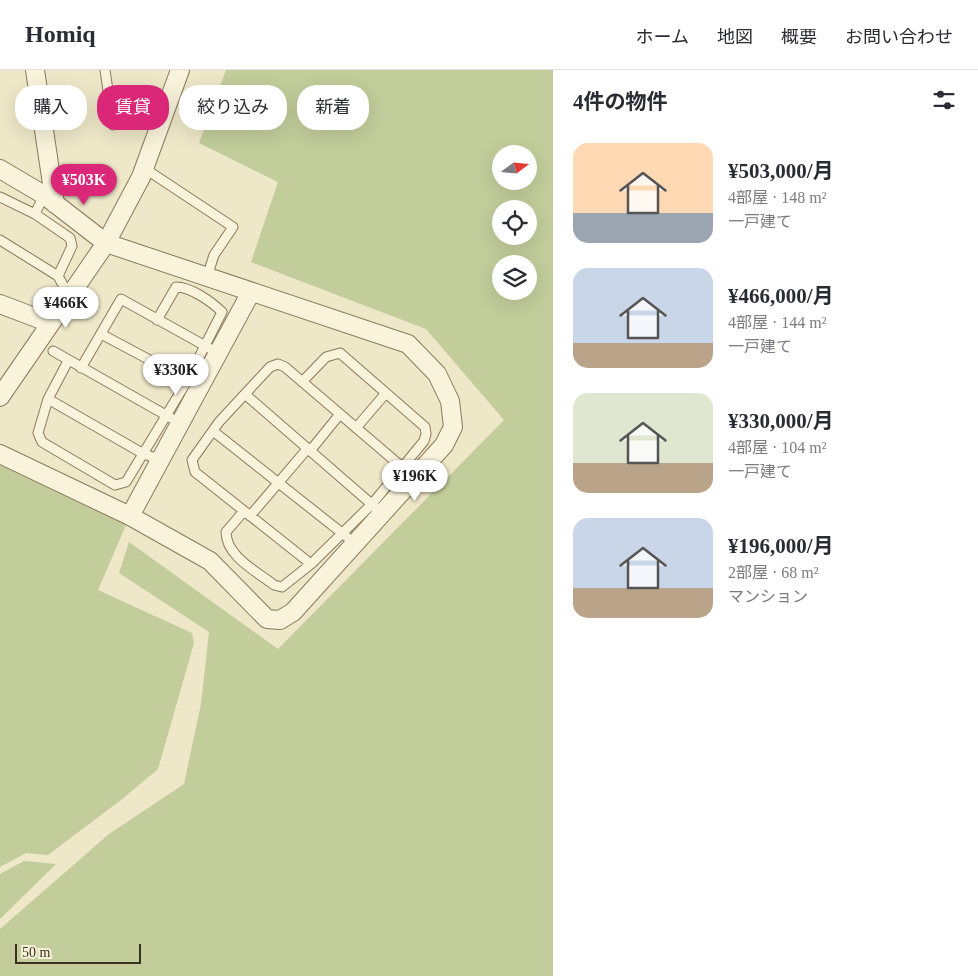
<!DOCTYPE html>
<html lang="ja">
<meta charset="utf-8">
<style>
:root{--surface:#fff;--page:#f7f7f7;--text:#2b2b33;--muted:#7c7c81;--line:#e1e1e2;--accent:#db2777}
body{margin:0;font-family:"Times New Roman","Noto Sans JP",serif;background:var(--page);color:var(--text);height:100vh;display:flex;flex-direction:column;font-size:19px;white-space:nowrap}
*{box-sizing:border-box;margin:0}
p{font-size:16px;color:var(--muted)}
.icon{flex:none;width:28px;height:28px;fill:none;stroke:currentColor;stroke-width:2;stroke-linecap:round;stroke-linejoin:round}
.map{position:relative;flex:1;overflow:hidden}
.sheet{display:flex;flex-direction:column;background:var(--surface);width:425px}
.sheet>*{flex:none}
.top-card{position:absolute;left:15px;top:15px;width:462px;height:45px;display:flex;gap:10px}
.needle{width:32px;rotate:74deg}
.tools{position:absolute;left:492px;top:75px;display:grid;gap:10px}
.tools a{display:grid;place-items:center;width:45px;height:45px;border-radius:50%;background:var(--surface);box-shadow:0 5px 20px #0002;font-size:25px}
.scale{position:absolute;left:15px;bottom:12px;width:126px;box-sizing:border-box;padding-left:5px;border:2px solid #3b3020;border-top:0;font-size:14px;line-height:18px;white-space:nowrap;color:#3b3020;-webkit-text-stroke:4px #f6f0d7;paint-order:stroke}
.price{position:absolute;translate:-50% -42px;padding:0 11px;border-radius:18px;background:#fff;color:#222;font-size:16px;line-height:32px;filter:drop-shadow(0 1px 2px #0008)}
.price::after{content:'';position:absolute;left:50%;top:30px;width:15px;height:11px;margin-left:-8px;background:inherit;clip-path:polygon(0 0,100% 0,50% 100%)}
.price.selected{background:var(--accent);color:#fff}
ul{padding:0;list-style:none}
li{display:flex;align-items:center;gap:15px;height:125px;padding:0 20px}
li span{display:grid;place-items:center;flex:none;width:140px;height:100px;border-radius:15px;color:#555}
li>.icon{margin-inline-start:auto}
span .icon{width:60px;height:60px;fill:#fffc;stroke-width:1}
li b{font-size:21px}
h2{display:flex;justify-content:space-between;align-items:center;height:60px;padding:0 20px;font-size:21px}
.pill{padding:0 18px;border-radius:20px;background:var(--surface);box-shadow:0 5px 20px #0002;font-size:18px;line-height:45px}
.pill.selected{background:var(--accent);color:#fff}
header{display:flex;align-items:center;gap:30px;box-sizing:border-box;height:70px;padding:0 25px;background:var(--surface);border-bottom:1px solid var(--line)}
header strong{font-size:24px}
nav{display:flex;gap:28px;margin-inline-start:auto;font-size:18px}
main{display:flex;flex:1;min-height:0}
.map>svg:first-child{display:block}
.green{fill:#c2cd9b;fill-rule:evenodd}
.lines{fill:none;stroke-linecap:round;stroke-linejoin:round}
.lane-casing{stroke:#8a7a5d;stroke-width:11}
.street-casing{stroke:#8a7a5d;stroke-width:20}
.lane{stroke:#f9f3db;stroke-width:9}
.street{stroke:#f9f3db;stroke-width:18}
</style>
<header>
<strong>Homiq</strong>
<nav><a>ホーム</a><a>地図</a><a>概要</a><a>お問い合わせ</a></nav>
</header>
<main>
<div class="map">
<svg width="553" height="906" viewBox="0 0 553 906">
<rect width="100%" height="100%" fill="#eee7c8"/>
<path class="green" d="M226 0H553V906H0V859L109 764 184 714 201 634 209 562 119 503 129 472 278 579 504 350 426 259 251 192 278 112 199 73ZM501 84H529V111H501ZM501 139H529V166H501ZM501 194H529V221H501Z
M0 393 126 455 98 520 192 563 194 573 158 699 121 730 48 785 26 783 0 797Z
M24 791 56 794 0 849V804Z"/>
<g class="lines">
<defs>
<path id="lane" d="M105 0 113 55
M144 98 233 157 214 185 207 207
M0 127 35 144 70 168 72 176 58 206
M35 144 44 125
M0 170 58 206 69 226
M101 264 191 312
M53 281 171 348
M68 291 48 329 38 363 42 372 115 415 126 412 187 311 222 242C212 232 191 217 176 217L157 250
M81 298 121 229 209 278
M246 325 376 438
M48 329 142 383 160 390
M356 358 386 323
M213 361 347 467
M310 381 340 344
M244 441 226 462C226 486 256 501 274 515L282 517 311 494 372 434 424 371 426 364 425 357 340 283 326 287 302 312
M250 446 308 378
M311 494 195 402 192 390 219 352 270 297 278 294 285 297 402 397"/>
<path id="street" d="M35 0 55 134
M0 99 44 125 106 173 408 274 437 304 450 331 453 357 444 375 293 542 280 550 267 549 210 491 130 446 0 384
M0 234 50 253
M0 327 106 173 141 107 180 0
M130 446 251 222"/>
</defs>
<use href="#lane" class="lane-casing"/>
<use href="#street" class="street-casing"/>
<use href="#lane" class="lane"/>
<use href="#street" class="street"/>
</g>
</svg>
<div class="tools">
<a><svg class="needle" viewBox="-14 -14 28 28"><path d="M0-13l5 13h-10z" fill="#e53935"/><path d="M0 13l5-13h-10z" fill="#7c7c81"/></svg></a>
<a><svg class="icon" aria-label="locate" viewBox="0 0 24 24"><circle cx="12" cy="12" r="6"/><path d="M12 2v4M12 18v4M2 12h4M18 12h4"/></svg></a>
<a><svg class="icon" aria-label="layers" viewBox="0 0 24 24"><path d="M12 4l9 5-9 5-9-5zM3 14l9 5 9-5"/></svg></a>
</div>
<div class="scale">50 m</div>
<b class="price selected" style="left:84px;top:136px">¥503K</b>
<b class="price" style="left:66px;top:259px">¥466K</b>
<b class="price" style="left:176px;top:326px">¥330K</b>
<b class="price" style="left:415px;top:432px">¥196K</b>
<div class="top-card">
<a class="pill">購入</a>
<a class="pill selected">賃貸</a>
<a class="pill">絞り込み</a>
<a class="pill">新着</a>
</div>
</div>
<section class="sheet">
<h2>4件の物件<svg class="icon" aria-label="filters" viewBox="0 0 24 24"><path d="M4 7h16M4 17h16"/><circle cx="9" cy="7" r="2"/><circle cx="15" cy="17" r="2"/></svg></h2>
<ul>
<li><span style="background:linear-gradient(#ffd9b3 70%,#9aa5b1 0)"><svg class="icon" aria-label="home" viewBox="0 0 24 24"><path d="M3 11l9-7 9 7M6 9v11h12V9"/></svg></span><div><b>¥503,000/月</b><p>4部屋 · 148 m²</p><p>一戸建て</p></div></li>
<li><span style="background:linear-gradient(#c9d6e8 75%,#b9a48a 0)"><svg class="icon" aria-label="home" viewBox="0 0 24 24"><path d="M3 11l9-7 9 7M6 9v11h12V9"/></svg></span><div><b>¥466,000/月</b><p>4部屋 · 144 m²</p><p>一戸建て</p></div></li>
<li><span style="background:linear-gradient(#dfe7d0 70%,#b9a48a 0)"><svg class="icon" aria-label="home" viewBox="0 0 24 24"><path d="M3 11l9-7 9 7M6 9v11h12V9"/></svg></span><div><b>¥330,000/月</b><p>4部屋 · 104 m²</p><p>一戸建て</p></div></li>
<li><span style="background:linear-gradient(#c9d6e8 70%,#b9a48a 0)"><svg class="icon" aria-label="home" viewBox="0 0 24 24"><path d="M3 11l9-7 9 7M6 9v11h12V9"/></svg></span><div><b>¥196,000/月</b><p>2部屋 · 68 m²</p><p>マンション</p></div></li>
</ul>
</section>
</main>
